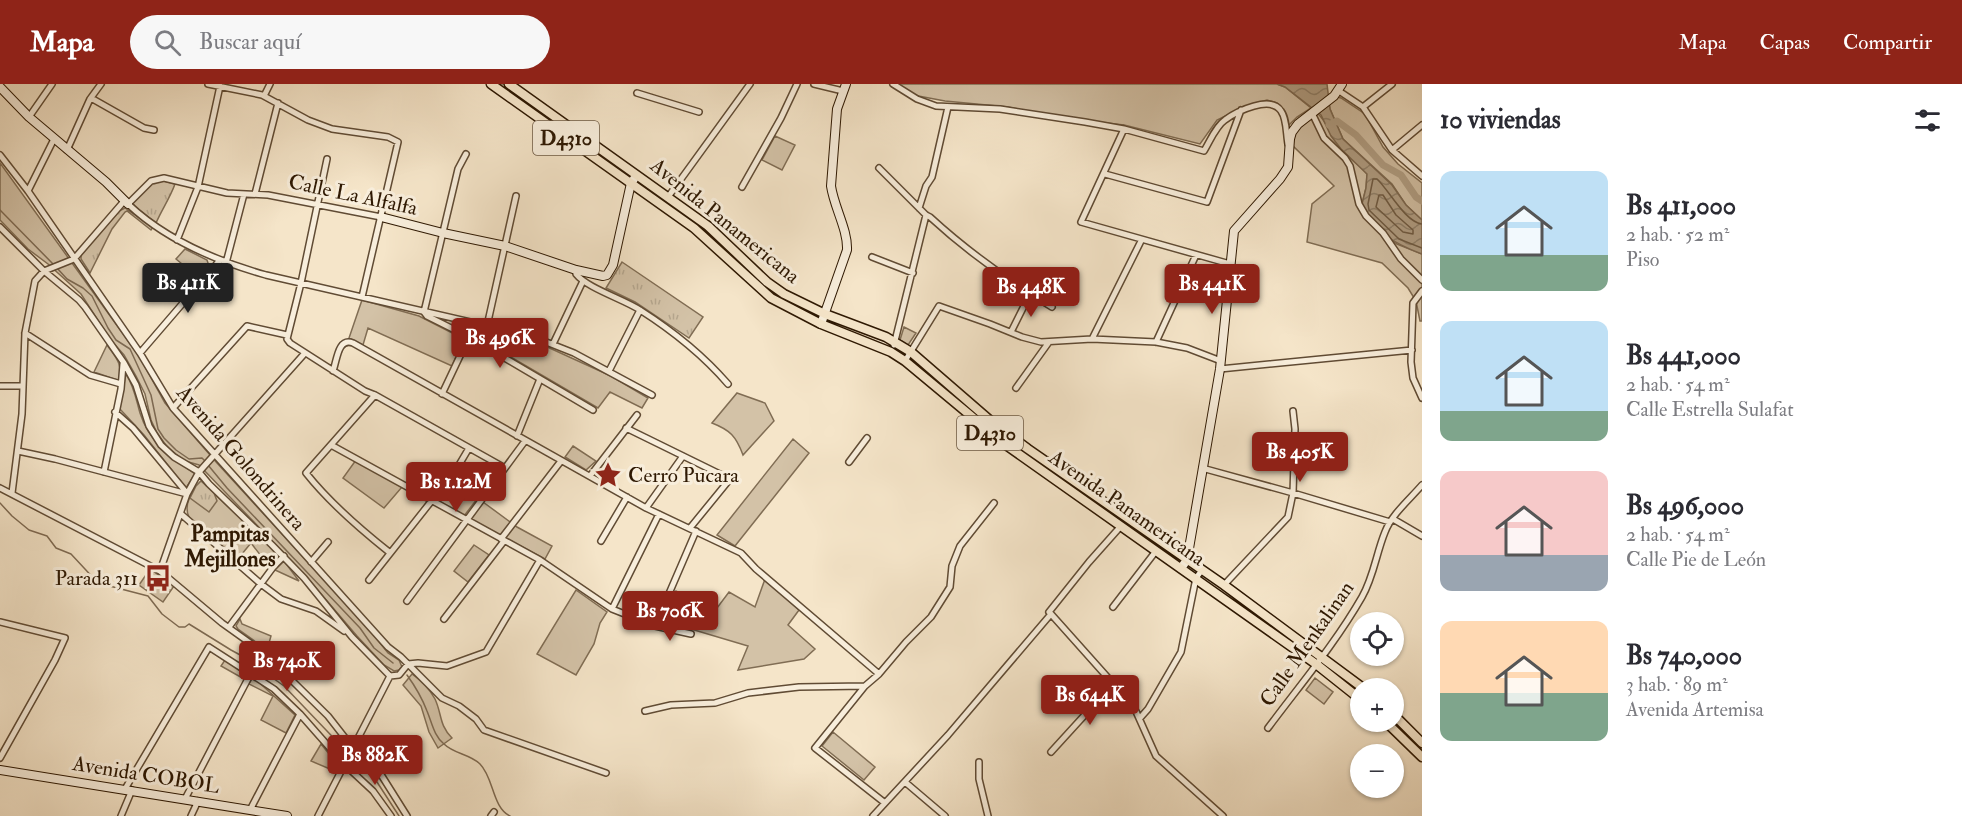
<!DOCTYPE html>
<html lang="es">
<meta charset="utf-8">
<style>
:root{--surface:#fff;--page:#f7f7f7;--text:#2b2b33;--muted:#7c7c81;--accent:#8f2418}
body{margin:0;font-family:"IM FELL Double Pica",serif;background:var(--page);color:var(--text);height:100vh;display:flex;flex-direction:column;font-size:22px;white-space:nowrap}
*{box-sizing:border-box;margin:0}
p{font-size:20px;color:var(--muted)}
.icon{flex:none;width:33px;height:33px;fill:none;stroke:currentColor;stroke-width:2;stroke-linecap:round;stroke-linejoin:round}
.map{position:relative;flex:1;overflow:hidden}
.drawer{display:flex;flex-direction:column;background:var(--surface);width:540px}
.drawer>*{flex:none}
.fabs{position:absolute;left:1350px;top:528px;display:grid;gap:12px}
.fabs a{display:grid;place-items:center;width:54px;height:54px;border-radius:50%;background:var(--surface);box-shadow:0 2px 4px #0004;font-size:30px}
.price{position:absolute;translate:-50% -51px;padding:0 14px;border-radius:6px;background:var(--accent);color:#fff;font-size:20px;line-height:39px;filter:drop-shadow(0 2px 3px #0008)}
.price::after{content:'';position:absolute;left:50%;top:36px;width:18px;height:14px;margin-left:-9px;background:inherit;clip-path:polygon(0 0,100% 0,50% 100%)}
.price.current{background:#222;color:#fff}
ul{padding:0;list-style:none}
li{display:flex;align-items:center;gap:18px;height:150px;padding:0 18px}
li span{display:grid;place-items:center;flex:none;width:168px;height:120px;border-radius:12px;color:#555}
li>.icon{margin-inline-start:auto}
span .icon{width:72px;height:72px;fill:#fffc;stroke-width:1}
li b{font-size:26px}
h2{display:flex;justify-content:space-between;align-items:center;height:72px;padding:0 18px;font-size:26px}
header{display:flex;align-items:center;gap:36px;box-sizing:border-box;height:84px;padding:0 30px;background:var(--accent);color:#fff}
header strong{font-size:28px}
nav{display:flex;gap:33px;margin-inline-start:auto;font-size:21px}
.search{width:420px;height:54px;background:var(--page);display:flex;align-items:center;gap:15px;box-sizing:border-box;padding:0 21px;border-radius:33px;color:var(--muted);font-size:22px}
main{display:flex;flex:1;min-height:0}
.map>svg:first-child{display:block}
.grass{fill:#d3c2a7;stroke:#806d54;stroke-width:1.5}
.park{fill:url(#park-tufts);stroke:#806d54;stroke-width:1.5}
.water{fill:url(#water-waves);stroke:#7d6951;stroke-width:1.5}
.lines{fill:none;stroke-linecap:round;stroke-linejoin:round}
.shore{stroke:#705c44;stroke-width:1.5}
.stream{stroke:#7d6951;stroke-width:1.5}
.canal{stroke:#b19f85;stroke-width:7}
.street-casing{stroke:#604b34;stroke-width:8}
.secondary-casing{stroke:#2e1802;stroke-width:10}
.primary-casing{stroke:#2e1802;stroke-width:11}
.street{stroke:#f8eedc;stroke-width:5}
.secondary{stroke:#f8eedc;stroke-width:8}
.primary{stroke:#f5e5c9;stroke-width:8}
.labels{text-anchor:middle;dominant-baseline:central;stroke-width:6;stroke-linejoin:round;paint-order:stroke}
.shield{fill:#f8eedc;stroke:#6b5843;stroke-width:1.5}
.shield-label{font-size:20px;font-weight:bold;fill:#2e1802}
.street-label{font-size:21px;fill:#2e1802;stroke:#f8eedc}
.poi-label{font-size:21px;fill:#2e1802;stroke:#f8eedc;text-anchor:start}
.neighbourhood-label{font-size:22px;font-weight:bold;fill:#2e1802;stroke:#f8eedc}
</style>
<header>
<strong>Mapa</strong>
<div class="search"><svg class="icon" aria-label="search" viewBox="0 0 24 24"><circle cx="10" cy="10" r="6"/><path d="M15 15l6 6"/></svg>Buscar aquí</div>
<nav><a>Mapa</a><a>Capas</a><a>Compartir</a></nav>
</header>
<main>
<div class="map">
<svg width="1422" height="732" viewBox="0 0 1422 732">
<defs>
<pattern id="park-tufts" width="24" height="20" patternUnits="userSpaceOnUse" patternTransform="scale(1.5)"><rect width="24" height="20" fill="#d3c2a7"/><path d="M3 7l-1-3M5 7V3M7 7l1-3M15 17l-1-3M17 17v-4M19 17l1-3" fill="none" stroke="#b5a68e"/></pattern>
<pattern id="water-waves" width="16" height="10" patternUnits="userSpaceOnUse" patternTransform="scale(1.5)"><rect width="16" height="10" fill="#b19f85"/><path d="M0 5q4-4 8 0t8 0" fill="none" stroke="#90816b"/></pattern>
</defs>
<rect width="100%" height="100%" fill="#f5e5c9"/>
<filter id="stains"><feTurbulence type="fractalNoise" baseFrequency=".00333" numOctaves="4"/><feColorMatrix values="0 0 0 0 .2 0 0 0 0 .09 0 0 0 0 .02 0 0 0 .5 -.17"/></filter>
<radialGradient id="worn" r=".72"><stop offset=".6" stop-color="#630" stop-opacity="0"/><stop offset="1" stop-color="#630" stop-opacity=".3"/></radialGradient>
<path class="grass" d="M497 0H503L605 73 603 75Z
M894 0H1277L1285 3 1311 24 1297 33 1286 44 1283 25 1277 19 1267 16 1246 22 1217 36 1200 60 1124 41 1055 33 1008 23 945 17 913 11Z
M1337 13 1341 14 1365 30 1383 63 1398 80 1422 99V136L1406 121 1392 100 1343 55 1330 25 1329 20Z
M1317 29C1327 37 1333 55 1342 66 1349 75 1360 81 1367 90L1366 104 1362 120 1386 152 1397 160 1422 170V237H1420L1416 217 1408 204 1382 179 1307 158 1312 120 1334 102 1290 59 1299 43Z
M775 52 795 61 782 86 762 76Z
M0 79 139 272 165 319 217 379 368 544 388 569 399 576 402 583 399 586 394 587 384 581 357 552 304 490 199 381 185 377 168 364 157 349 151 336 145 310 136 292 124 271 110 255 81 210 48 180 28 165 0 136Z
M185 165 207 176 209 182 199 194 176 175Z
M362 216 419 232 464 255 452 282 368 244 363 261 349 254Z
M431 232 532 256 611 292 648 314 642 324 610 308 598 324 509 272Z
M904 243 916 249 908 261 900 256Z
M107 261C117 275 122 279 120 297L94 288Z
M126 290C134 302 136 315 140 329 149 358 171 373 195 390L186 404 144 351 119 324Z
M737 309 765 319 774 337 743 371C736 352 730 346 712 339Z
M793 355 809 369 735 462 717 451Z
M573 362 596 377 586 386 565 373Z
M356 376 402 403 384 424 343 394Z
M489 379 500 385 464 432 453 425Z
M201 397 276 468 268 481 251 459 237 476 189 433C183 421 192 406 201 397Z
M483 418 517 443 552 462 545 475 470 435Z
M474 461 489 471 468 498 454 487Z
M284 477 299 497 275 486Z
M150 485 174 502 163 518 139 501Z
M765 495 799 526 788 541 815 565 804 575 738 586 748 562 664 537 676 507 714 528 729 508 755 523Z
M576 506 607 528 600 539 594 560 576 591 537 570Z
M240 535 242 540 271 552 267 566 238 545 236 542Z
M225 576 247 591 244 595 221 582Z
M412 590C422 597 429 604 435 615 442 630 439 641 452 654L438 664 429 648 421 622 403 601Z
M253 593 295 631 286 649 261 636 273 612 249 600Z
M1315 594 1333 608 1324 620 1306 606Z
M833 648 875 683 864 696 822 662Z
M321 660 339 682 337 688 311 677Z"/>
<path class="park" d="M160 96 175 100C170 114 162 125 156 139L134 122 133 119 152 99Z
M125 124 153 143 151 146 127 127 125 128 112 145 90 189 81 175V170L119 127Z
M622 178 703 233 689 254 635 218 606 204Z
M201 397 214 409 217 417 209 428 190 414 196 402Z"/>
<path class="water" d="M1277 0H1327L1330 25 1343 55 1392 101 1406 121 1422 136V170C1390 158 1379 150 1362 120L1366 104 1367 90 1341 65 1331 52 1321 31 1285 3Z"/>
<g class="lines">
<path class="shore" d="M1379 111H1383L1396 131 1413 146V150L1403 148 1376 123Z
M1422 140C1405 138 1389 106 1377 95H1373L1368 120 1369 126 1399 155 1422 164"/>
<path class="stream" d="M0 126 54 181
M57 184 67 195 83 204 92 212 108 244 116 256 130 265 151 311 158 345 164 354 176 366 189 375 202 374 205 377
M208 381 227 404 360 544 374 564 393 579
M0 419 12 432 29 446 47 452 56 464 71 470 98 499 148 512 162 530 179 543H185L189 540 231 566 242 572 284 602 348 669
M407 591C415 602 422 614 427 627 432 639 434 652 444 660 454 670 470 670 480 680 494 694 492 723 510 732
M351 673 377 698 399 732"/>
<path class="canal" d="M1329 41 1337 37 1356 51 1383 81 1401 91 1416 113 1422 117"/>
<defs>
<path id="street" d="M208 0 262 11 308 36 332 45 388 53 398 58 362 213
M814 0 843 7
M893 0 917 15 936 22 1000 25 1085 38 1124 45 1204 67C1210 57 1216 42 1225 36 1237 27 1271 11 1281 27 1287 35 1286 50 1288 60
M1339 7 1363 23 1392 66 1422 92
M637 9 699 28
M264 12 270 0
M91 14 144 44 154 46
M1363 23 1392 0
M1312 29 1324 54 1345 74 1350 82 1359 120 1366 132 1383 149 1401 175 1422 196
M29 33 52 0
M1124 45 1081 138 1230 180
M67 66 90 15 101 0
M1392 66 1422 41
M0 71 28 107 140 269 173 324 388 563 401 573 442 614 459 622 476 635 484 646 606 689
M327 75 301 199 287 255 290 259 365 307 375 311 505 384
M879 84 926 131 930 133C967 167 1009 197 1052 223
M1105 90 1207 118 1241 26
M742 103 781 34 797 0
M28 107 54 55
M255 110 278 19
M668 113 750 0
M919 124 926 102 932 93 948 23
M381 133 268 111 227 109 164 94 151 97 128 120C166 156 216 177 266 191L531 252 574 269 652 311
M0 143 44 187 79 216 85 223 124 279 136 301 149 342 161 361 174 373 199 388 209 400 272 461 304 494 352 553 390 592
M177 156 198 103 220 2
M872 173 913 189
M226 179 244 110
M576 186V190C587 204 623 215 640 226 673 247 702 270 728 300
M1422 207 1413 219 1411 278 1413 294 1422 314
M424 228 427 232 469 253 593 326
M424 228 458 85 466 70
M487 242 516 112
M1011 248 1030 210
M25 249 90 291 121 300
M1092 255 1141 157
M1156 258 1196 171
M553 260 583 197
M894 261 926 131
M140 269 220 176
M905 277 939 222 990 240 1022 253 1041 258 1092 255 1156 258 1187 264 1221 277
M1220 285 1412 266
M333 287C337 276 338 253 353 259L646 424 741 469 756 485 879 590
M609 287 640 226
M0 302H23
M1016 304 1049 258
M442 310 469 253
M375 311 306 389C329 418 360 445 389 468
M173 324 247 242 287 251
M115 328 133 344 186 408
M626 344 730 395 690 444
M517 352 540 295
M331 361 540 476 612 525 655 542 691 550
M18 367 55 375 187 410
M849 378 867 354
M1202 384 1293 409 1390 438
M104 388 121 305 123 280
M590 392 637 331
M0 404 160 487 222 539 264 569 328 632 353 664 380 689 407 732
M12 409 22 330 25 249 35 197 44 187 74 175 125 116
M646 424 683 372
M181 430 261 500 281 515 316 527 344 547
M1393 435 1422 452
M501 455 561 377
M601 457 627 413
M311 478 328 458
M160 487 187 410 199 388 305 269
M369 496 456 386 469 364
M1224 501 1288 433 1293 409 1295 345 1293 327
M407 517 525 357
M1113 523 1156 467
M612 525 659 430
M1049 528 1089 478 1121 442
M444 535 504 457
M0 538 65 554 55 576 0 674
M655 542 696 447
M229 543 274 482 284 472
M390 592 399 591 408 580 418 579 447 582 486 568 540 476
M865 602 815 664 885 719
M645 627 671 621 715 619 748 609 799 603 865 602 879 590 906 558 931 533 950 503 952 482 960 462 994 419
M1140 634 1148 625 1181 568 1196 494 1202 486
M1268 644C1300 601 1335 560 1362 513 1374 492 1376 470 1385 448 1392 430 1410 415 1422 401
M1051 668 1113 600
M979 678V695L988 732
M905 698 945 732
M125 705 209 563 274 605 300 630 344 680 373 707 391 732
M185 715 251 589
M250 726 300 630
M121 732 132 706
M191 732 198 717
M318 732 390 592
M491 732 494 728
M873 732 948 651 1051 530 1134 623 1156 672 1223 732"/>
<path id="secondary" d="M0 3 29 33 106 98 128 120
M381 133 443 149 505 162 576 186 603 192 607 191 613 181 631 99 634 95
M821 240 847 166C848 146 834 123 831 102L837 25 846 0
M1181 484 1187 476 1220 285 1234 147 1280 95 1288 83 1290 55 1292 48 1298 40 1334 12 1342 0
M0 686 287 732"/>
<path id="primary" d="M491 0 694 144 771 214 821 240 891 268 905 277 1006 361 1316 580 1360 615
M509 0 708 142 767 198 784 210 825 230 886 253 911 268 993 339 1028 365 1224 501 1363 604
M1394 631 1422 659
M1386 638 1422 673"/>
</defs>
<use href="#street" class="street-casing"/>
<use href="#secondary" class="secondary-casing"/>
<use href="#primary" class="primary-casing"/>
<use href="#street" class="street"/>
<use href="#secondary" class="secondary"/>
<use href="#primary" class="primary"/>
</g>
<defs>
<symbol id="sight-bare" viewBox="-9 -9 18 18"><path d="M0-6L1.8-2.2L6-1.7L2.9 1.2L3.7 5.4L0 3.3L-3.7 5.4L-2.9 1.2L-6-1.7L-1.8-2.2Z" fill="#8f2418" stroke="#f8eedc" stroke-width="2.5" paint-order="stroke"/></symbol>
<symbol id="bus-bare" viewBox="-9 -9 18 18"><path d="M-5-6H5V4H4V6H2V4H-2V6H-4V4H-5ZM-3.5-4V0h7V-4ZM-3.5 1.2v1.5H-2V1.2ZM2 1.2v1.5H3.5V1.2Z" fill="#8f2418" stroke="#f8eedc" stroke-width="2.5" paint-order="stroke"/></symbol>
</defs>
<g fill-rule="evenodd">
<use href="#sight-bare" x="589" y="372" width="38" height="38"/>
<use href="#bus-bare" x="139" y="475" width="38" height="38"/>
</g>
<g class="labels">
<g class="shield">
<rect x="533" y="37" width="66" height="34" rx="4.5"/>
<rect x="957" y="332" width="66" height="34" rx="4.5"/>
</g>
<g class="shield-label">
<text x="566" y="54">D4310</text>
<text x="990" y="349">D4310</text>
</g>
<g class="street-label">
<text transform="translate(353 111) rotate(12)">Calle La Alfalfa</text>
<text transform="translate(725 137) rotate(39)">Avenida Panamericana</text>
<text transform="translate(241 374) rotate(49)">Avenida Golondrinera</text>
<text transform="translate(1127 424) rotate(35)">Avenida Panamericana</text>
<text transform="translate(1307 560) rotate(-55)">Calle Menkalinan</text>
<text transform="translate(146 691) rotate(9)">Avenida COBOL</text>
</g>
<g class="poi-label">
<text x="628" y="391">Cerro Pucara</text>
<text x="138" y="494" text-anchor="end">Parada 311</text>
</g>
<g class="neighbourhood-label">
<text x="230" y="450">Pampitas<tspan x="230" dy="25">Mejillones</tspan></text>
</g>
</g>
<rect width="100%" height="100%" filter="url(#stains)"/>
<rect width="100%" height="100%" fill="url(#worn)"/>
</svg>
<div class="fabs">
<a><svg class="icon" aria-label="locate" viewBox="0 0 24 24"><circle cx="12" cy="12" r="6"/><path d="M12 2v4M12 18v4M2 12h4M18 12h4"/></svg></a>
<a>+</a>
<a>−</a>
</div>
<b class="price current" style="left:188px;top:230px">Bs 411K</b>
<b class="price" style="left:1212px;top:231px">Bs 441K</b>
<b class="price" style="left:1031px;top:234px">Bs 448K</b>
<b class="price" style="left:500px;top:285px">Bs 496K</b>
<b class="price" style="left:1300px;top:399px">Bs 405K</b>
<b class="price" style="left:456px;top:429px">Bs 1.12M</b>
<b class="price" style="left:670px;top:558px">Bs 706K</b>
<b class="price" style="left:287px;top:608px">Bs 740K</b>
<b class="price" style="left:1090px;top:642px">Bs 644K</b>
<b class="price" style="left:375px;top:702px">Bs 882K</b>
</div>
<section class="drawer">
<h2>10 viviendas<svg class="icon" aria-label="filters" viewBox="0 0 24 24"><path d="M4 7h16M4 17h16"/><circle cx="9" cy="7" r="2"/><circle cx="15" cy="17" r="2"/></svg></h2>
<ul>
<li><span style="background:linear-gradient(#bfe0f5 70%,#7fa58c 0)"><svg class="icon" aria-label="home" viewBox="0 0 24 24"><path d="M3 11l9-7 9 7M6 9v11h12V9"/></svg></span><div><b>Bs 411,000</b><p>2 hab. · 52 m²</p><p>Piso</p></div></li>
<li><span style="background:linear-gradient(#bfe0f5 75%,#7fa58c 0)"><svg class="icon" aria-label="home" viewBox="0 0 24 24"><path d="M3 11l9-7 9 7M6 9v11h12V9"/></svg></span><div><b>Bs 441,000</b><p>2 hab. · 54 m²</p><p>Calle Estrella Sulafat</p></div></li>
<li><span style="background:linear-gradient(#f6c9c9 70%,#9aa5b1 0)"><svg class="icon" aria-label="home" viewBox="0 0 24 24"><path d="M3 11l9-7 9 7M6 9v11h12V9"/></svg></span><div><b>Bs 496,000</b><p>2 hab. · 54 m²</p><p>Calle Pie de León</p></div></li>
<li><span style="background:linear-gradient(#ffd9b3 60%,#7fa58c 0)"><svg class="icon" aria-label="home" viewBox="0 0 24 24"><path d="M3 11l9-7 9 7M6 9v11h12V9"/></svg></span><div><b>Bs 740,000</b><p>3 hab. · 89 m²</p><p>Avenida Artemisa</p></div></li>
</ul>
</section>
</main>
